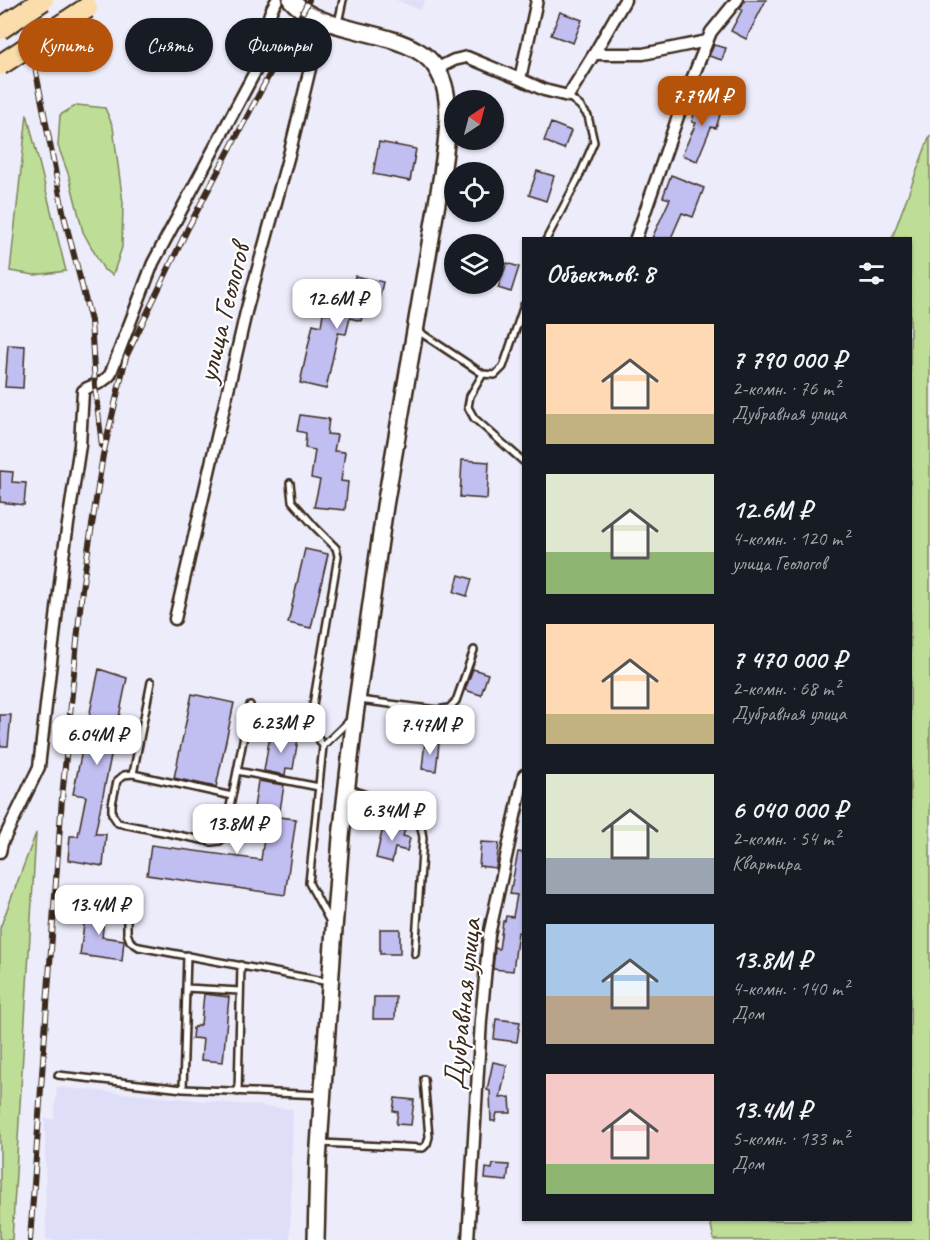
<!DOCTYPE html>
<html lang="ru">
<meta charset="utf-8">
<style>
:root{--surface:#171b24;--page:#20242c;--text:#f1f3f6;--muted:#9ea1a6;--accent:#b45309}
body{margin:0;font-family:Caveat,sans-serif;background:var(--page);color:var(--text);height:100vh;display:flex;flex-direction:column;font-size:22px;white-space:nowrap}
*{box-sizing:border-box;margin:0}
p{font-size:20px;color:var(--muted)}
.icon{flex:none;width:33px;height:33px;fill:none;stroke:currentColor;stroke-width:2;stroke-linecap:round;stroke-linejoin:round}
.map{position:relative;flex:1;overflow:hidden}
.details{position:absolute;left:522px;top:237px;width:390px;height:984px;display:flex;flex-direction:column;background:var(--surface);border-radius:0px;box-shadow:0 2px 4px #0004}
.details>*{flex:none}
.banner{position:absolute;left:18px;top:18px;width:414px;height:54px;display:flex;gap:12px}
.needle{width:39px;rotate:36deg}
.tools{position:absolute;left:444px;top:90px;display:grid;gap:12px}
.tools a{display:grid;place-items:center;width:60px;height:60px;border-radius:50%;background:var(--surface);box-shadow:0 2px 4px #0004;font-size:30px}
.price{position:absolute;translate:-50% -51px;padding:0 14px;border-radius:12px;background:#fff;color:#222;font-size:20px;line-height:39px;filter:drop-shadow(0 2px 3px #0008)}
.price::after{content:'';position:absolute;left:50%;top:36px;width:18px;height:14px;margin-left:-9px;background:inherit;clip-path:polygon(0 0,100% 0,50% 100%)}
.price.current{background:var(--accent);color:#fff}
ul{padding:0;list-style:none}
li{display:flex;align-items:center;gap:18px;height:150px;padding:0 24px}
li span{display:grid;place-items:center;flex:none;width:168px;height:120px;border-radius:0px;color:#555}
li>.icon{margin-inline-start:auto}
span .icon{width:72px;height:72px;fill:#fffc;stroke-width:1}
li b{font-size:26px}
h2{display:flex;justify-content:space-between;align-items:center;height:72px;padding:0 24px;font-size:26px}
.pill{padding:0 21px;border-radius:27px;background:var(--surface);box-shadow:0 2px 4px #0004;font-size:21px;line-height:54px}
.pill.current{background:var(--accent);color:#fff}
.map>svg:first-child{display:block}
.built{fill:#dfdef8}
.green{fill:#bede97;stroke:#7c845a;stroke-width:1.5}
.building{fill:#c1bff1;stroke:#3b2a1e;stroke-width:1.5}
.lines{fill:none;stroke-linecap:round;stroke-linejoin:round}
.lane-casing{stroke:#3b2a1e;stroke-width:10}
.street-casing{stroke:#3b2a1e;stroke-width:15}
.secondary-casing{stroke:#3b2a1e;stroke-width:20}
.lane{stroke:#fff;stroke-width:5}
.street{stroke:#fff;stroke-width:10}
.secondary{stroke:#fff;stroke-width:15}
.rail-casing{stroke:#3b2a1e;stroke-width:6}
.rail{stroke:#fff;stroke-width:4;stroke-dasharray:11;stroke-linecap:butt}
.highway-bridge-casing{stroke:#3b2a1e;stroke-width:24;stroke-linecap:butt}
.highway-bridge{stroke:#faddab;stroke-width:20}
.labels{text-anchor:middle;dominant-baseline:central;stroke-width:4.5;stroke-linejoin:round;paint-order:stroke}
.street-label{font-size:30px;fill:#3b2a1e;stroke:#fff}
</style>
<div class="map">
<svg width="930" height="1240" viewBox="0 0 930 1240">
<rect width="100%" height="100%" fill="#ececfb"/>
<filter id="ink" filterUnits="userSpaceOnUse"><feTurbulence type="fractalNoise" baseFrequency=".0167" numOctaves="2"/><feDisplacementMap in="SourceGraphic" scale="12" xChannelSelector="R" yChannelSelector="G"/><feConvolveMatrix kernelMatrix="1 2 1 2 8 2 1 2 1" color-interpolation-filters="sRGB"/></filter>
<g filter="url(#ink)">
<path class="built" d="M396 0H425L420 10Z
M57 1087 293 1109 290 1240H46L45 1119H54Z"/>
<path class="green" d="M77 105 105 108 113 127 123 203 122 247 113 275 104 270 83 232 69 176 58 146 60 115Z
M27 114 66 271 35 275 10 271Z
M930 135V1240H714L710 1220H910V238H892Z
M36 833 12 1240H0V928Z"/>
<path class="building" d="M745 0H766L746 39 731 31 742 10 740 9Z
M560 12 582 20 573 43 551 35Z
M714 45 726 48 722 60 709 56Z
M698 98 723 105 716 128 711 127 697 161 682 155 696 123 692 122Z
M551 123 571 131 564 149 544 141Z
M379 142 416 149 410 181 373 174Z
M537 171 554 176 546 201 529 195Z
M671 175 704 188 693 217 682 213 671 238H652L670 199 663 197Z
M507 263 519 267 511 292 498 288Z
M355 276 383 282 376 312 364 309 361 321 350 318 346 334 338 333 326 389 300 383 313 324 321 326 323 313 334 315 337 301 349 303Z
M8 345 25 346 23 388 5 387Z
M300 415 329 419 327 434 337 435 334 451 345 452 341 481 348 482 345 510 314 507 320 480 311 478 315 450 305 448 306 433 297 431Z
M462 460 489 462 487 499 460 497Z
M0 471 13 472 12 482 26 483 24 505 0 502Z
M305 549 328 554 311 628 288 623Z
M459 575 472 579 467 596 454 592Z
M99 669 127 678 95 834H106L103 866 68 860 70 836H78L86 796 73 794Z
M473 669 488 674 481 695 465 690Z
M192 694 234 703 216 787 174 778Z
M0 715H11L8 746H0Z
M270 735 298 739 293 769 286 768 285 775 264 771Z
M425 741 439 743 436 771 422 769Z
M258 781 284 785 279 817 296 819 285 895 147 875 151 845 261 860 268 810 254 808Z
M384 823 405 829 403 836 410 838 407 851 395 848 392 862 376 858Z
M481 842 499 843 496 868 479 866Z
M518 852 524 853V933L518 932 513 971 493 969 495 948 499 949 503 921H505L506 916 513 917 517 895 510 894Z
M87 902 106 904 102 937 124 940 122 961 80 955Z
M380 929H400V954H380Z
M204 994 229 997 223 1062 201 1060 203 1039 192 1038 193 1028 201 1024Z
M374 997H396L395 1019H373Z
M496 1019 520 1022 517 1042 494 1039Z
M493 1062 507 1065 500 1098 510 1097 511 1113H497L495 1121H491L490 1091 487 1090Z
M395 1098 414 1100 411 1125 396 1124 398 1112 393 1111Z
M493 1164 509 1165 507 1181 485 1179 486 1168 492 1169Z"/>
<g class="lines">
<defs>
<path id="lane" d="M338 23 343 0
M547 238 578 179 594 142 588 116 580 106 568 96
M418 331 483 374 495 375 503 367 524 305
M483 374 470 396 468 407 474 418 524 462
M290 483 292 501 315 527 336 548 338 556 311 717 313 730 323 746
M151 682 133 774 124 775 117 781 112 804V814L118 823 212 842 220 841 224 837 237 771
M359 700 437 710 449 708 456 701 474 650
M250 705 237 771 319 787
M133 774 232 796
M349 788C367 796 403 808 417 821 422 826 422 832 423 838L415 954
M127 901V933L130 941 139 947 329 982
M330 922 309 883 323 746 352 718
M186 988 240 991
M58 1075 183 1089 187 955
M183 1089 322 1095
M238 1092 241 965
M321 1143 423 1148 427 1144 429 1137 424 1079"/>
<path id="street" d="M594 54 625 0
M438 68 454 60 467 57 520 79 537 0
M520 79 544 90 568 96 594 54H643L707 41
M636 238 684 99 711 32 737 0
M175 619 246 312 290 151 322 19
M0 852 2 843 39 767 63 557 80 445 83 391C87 387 90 387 95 385 101 383 106 379 110 375L153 263 257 68C259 62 262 55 264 49 269 29 264 19 277 0
M468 1240 481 1020 489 935 524 775"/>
<path id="secondary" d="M291 0C304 15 325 22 344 27 368 34 396 38 418 51 460 75 447 135 442 174L385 506 355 715 341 837 334 929 318 1161 316 1240"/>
</defs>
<use href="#lane" class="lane-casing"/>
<use href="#street" class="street-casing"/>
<use href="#secondary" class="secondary-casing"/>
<use href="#lane" class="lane"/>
<use href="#street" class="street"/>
<use href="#secondary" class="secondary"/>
<defs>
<path id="rail" d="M33 0 36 72 64 216 91 321 95 386 102 446
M30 1240 62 798 82 589 103 455 126 357 188 228 309 0"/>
</defs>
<use href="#rail" class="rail-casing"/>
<use href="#rail" class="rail"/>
<defs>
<path id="highway-bridge" d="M0 29 43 0
M0 65 87 8"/>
</defs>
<use href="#highway-bridge" class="highway-bridge-casing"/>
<use href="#highway-bridge" class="highway-bridge"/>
</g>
</g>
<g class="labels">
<g class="street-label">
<text transform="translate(223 313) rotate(-76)">улица Геологов</text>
<text transform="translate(462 1004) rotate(-84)">Дубравная улица</text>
</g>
</g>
</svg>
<div class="tools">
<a><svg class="needle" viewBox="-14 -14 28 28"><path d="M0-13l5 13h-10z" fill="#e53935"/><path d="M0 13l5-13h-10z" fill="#9ea1a6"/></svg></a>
<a><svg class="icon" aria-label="locate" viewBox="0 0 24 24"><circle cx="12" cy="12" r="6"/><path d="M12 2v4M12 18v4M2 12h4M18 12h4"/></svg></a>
<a><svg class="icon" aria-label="layers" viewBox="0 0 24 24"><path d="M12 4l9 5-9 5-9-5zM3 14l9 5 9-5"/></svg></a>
</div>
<b class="price current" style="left:702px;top:127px">7.79M ₽</b>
<b class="price" style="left:337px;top:330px">12.6M ₽</b>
<b class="price" style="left:281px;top:754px">6.23M ₽</b>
<b class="price" style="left:430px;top:756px">7.47M ₽</b>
<b class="price" style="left:97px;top:766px">6.04M ₽</b>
<b class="price" style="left:392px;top:842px">6.34M ₽</b>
<b class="price" style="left:237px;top:855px">13.8M ₽</b>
<b class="price" style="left:99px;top:936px">13.4M ₽</b>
<div class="banner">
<a class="pill current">Купить</a>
<a class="pill">Снять</a>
<a class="pill">Фильтры</a>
</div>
<section class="details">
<h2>Объектов: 8<svg class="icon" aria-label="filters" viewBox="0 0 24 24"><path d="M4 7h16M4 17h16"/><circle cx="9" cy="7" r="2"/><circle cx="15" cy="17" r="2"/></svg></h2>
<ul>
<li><span style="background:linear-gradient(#ffd9b3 75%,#c2b280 0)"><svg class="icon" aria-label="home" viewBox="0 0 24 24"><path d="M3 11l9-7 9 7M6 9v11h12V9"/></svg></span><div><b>7 790 000 ₽</b><p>2-комн. · 76 m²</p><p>Дубравная улица</p></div></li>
<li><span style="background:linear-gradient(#dfe7d0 65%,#8fb573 0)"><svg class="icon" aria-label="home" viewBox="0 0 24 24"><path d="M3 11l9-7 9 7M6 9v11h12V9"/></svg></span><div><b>12.6M ₽</b><p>4-комн. · 120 m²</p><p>улица Геологов</p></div></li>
<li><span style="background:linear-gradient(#ffd9b3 75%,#c2b280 0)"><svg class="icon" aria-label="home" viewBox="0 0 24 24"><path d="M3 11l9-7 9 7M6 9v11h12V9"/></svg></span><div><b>7 470 000 ₽</b><p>2-комн. · 68 m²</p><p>Дубравная улица</p></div></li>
<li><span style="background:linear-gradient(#dfe7d0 70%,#9aa5b1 0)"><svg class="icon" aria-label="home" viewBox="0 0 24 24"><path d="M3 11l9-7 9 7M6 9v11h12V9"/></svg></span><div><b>6 040 000 ₽</b><p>2-комн. · 54 m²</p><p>Квартира</p></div></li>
<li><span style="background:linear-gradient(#a9c7e8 60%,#b9a48a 0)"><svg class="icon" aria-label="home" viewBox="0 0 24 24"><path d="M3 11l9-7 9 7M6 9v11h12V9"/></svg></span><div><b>13.8M ₽</b><p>4-комн. · 140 m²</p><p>Дом</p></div></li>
<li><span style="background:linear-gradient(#f6c9c9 75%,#8fb573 0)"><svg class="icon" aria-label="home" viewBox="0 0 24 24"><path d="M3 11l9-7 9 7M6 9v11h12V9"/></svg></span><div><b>13.4M ₽</b><p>5-комн. · 133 m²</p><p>Дом</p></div></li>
</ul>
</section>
</div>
